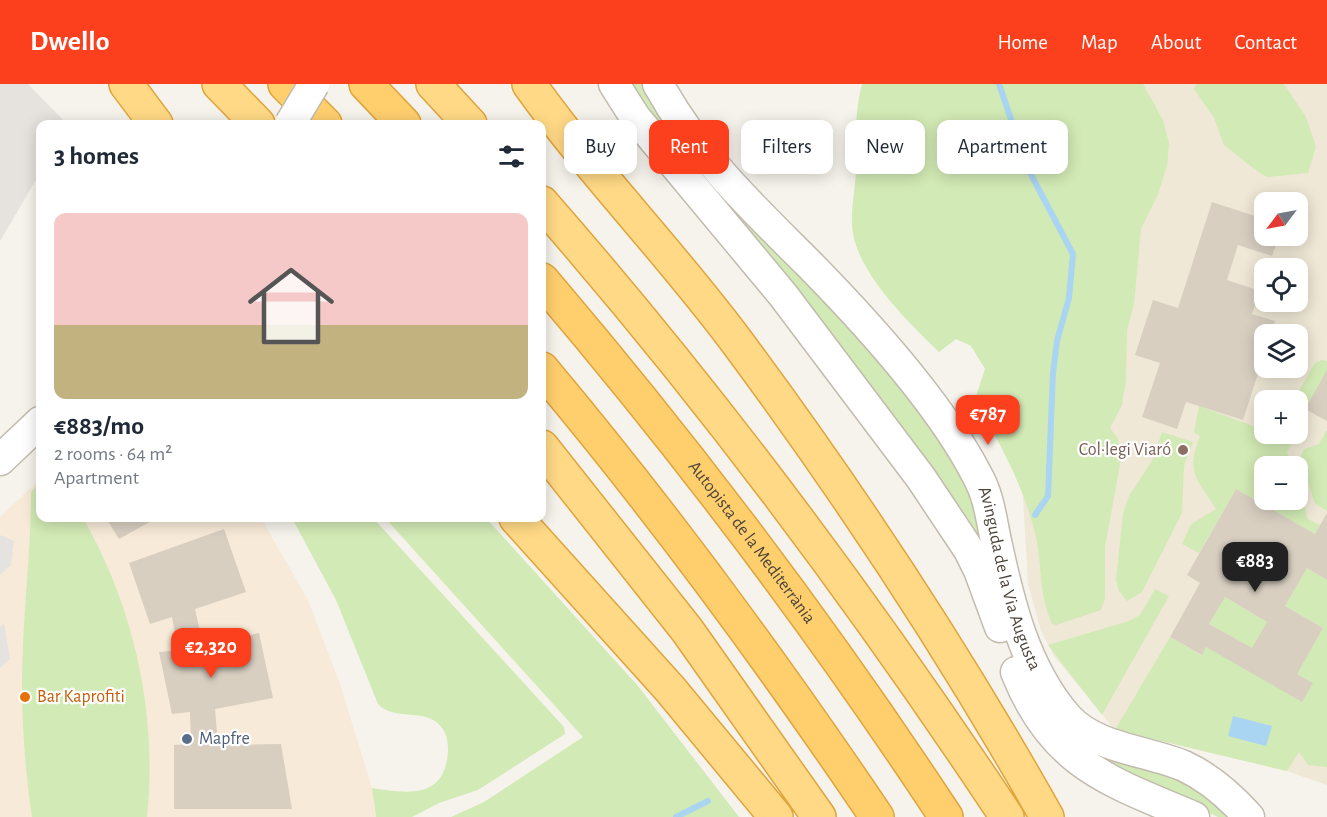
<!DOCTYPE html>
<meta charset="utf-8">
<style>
:root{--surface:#fff;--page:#f2f2f3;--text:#1f2937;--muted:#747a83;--line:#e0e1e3;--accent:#fc3f1d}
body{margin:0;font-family:"Alegreya Sans",sans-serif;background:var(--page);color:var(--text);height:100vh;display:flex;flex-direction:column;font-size:22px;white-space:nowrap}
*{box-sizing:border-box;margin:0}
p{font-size:20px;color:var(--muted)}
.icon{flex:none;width:33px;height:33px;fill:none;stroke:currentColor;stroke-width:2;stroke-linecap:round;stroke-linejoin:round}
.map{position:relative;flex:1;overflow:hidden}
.drawer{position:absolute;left:36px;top:36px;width:510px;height:402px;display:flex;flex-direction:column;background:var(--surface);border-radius:12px;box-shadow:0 3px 15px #0003}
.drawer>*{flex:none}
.guide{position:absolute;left:564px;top:36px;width:570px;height:54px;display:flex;gap:12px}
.needle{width:39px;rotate:238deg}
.fabs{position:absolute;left:1254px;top:108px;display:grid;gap:12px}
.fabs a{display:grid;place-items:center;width:54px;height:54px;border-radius:12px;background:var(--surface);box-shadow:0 3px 15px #0003;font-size:30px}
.price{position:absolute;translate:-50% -51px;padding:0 14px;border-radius:12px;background:var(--accent);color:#fff;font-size:20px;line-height:39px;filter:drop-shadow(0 2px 3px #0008)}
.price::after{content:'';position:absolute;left:50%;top:36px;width:18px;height:14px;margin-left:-9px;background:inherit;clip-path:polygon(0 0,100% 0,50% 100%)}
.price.selected{background:#222;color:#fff}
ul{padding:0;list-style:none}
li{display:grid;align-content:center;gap:12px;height:318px;padding:0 18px}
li+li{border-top:2px solid var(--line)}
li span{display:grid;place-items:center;height:186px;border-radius:12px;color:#555}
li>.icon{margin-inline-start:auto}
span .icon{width:108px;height:108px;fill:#fffc;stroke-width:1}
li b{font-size:26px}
h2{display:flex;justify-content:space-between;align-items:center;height:72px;padding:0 18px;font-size:26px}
.tag{padding:0 21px;border-radius:12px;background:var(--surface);box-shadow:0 3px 15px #0003;font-size:21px;line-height:54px}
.tag.selected{background:var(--accent);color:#fff}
header{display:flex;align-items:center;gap:36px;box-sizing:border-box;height:84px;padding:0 30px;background:var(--accent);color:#fff}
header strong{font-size:28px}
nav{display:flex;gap:33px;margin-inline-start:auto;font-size:21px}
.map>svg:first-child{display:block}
.commercial{fill:#f7ead8}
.industrial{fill:#e6e2dd}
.education{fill:#efe8d6;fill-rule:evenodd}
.green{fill:#d2eab5}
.parking{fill:#e5e3e0}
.water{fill:#a9d4f2}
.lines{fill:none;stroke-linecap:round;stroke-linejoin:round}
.stream{stroke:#a9d4f2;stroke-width:6}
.building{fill:#d8cfc1;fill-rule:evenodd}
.tertiary-casing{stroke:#c2bbae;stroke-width:33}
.trunk-casing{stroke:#e0a43c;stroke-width:36}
.motorway-casing{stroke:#e0a43c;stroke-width:36}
.tertiary{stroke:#fff;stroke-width:30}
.trunk{stroke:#ffd985;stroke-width:33}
.motorway{stroke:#ffcf6e;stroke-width:33}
.tertiary-bridge-casing{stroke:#c2bbae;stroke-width:33;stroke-linecap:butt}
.tertiary-bridge{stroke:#fff;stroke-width:30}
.education-dot{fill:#8d6e63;stroke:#fff;stroke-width:2}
.food-dot{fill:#e8710a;stroke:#fff;stroke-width:2}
.service-dot{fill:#5c6f8a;stroke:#fff;stroke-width:2}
.labels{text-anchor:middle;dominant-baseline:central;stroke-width:4.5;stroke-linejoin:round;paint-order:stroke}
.education-label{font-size:18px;fill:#785e54;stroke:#fff;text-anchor:end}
.street-label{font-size:18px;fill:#4b4439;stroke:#fff}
.food-label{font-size:18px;fill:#c56008;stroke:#fff;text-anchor:start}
.service-label{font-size:18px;fill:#4e5e75;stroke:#fff;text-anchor:start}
</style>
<header>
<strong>Dwello</strong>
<nav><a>Home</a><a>Map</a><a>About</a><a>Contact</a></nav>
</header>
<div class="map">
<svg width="1327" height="733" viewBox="0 0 1327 733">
<rect width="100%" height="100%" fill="#f6f3ec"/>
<path class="commercial" d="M40 395V434H261L308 516 340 600 372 704 376 733H0V433Z"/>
<path class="industrial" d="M0 0H28L64 37 63 40H40V89L0 157Z"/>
<path class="education" d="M1077 0H1327V701L1287 687 1115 646 1054 572 1041 547 1028 500 1023 414 1075 265ZM1264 118H1298V152H1264ZM1264 184H1298V218H1264ZM1264 250H1298V284H1264ZM1264 316H1298V350H1264ZM1264 382H1298V416H1264Z"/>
<path class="green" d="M629 0H647L835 222 962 382 995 495 646 27Z
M862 0H1143L1163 36 1169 59 1167 82 1158 110 1141 145 1134 220 1127 246 1126 296 1122 321 1110 344 1117 353 1122 369 1105 463V514L1101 526 1056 541 1052 540C1037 504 1043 478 1034 445 1022 399 998 356 975 315L985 285 971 262 956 255 939 268C908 238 855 187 852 142 851 122 856 102 856 82 855 54 855 28 862 0Z
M1196 0H1284L1306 33 1316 63 1308 89 1267 93 1253 84 1224 61 1214 34 1194 5Z
M1322 276 1327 277V289L1305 325 1298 320 1295 313 1315 279Z
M1199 322 1264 346V350H1271L1292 359 1287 368 1292 382H1264V416H1298V401L1308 435 1320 441 1315 450 1236 405 1199 469 1182 460 1191 440 1216 425C1197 394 1185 389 1200 352L1194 348Z
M1326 347H1327V427L1315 420 1300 374 1304 365 1319 360Z
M1162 348 1193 358 1184 382 1182 429 1142 508 1127 517 1119 507 1116 496 1123 429 1129 412 1152 377Z
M40 399V434H83C134 523 158 630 147 733H32C24 677 20 620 23 563 25 511 31 461 31 408Z
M292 434H373L564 643 565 650 478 706 439 719 412 733H376L372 704C400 708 438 716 446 680 449 670 449 656 444 647 430 621 395 639 378 620L336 516Z
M385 434H486L638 602 739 733H451L484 718 583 653Z
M1307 484 1327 496V683L1308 681 1299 668 1287 687 1115 646 1170 553 1201 571 1206 563 1312 599 1209 540 1215 530 1206 502 1267 538 1264 545 1308 570 1323 544 1285 522Z
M1155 505 1169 512 1102 631 1048 561 1129 537 1140 531Z
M1093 663 1185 694 1235 733H1218L1086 669Z"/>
<path class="parking" d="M0 451 14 457 11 481 0 491Z
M4 539 10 575 0 584V543Z"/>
<path class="water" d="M1233 632 1272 642 1266 662 1228 652Z"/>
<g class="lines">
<path class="stream" d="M999 0 1028 85 1073 170 1069 214 1057 257 1053 289 1048 412 1035 431
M676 733 708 717"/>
</g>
<path class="building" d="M1212 118 1264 135V152H1279L1272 172 1238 161 1227 196 1260 207 1252 230 1275 237 1271 250H1264V271L1243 336 1186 318 1177 345 1142 333 1160 279 1135 271 1153 216 1178 224Z
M1327 286V337L1305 325Z
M1236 405 1315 450 1327 429V496L1307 484 1285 522 1323 544 1297 590 1313 599 1302 618 1206 563 1202 571 1170 553 1200 499 1187 491ZM1225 513 1267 538 1252 564 1209 540Z
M106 434H157L119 455Z
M224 445 246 508 195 525 203 561 259 549 273 614 215 625 218 661 281 660 292 725H174V661L191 660 190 628 172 630 159 568 178 566 172 533 150 540 129 479Z"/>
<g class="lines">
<defs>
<g id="tertiary">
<path d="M614 0 635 33 783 211 921 394 969 466 979 486 1000 543"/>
<path id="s1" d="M658 0C699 74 750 121 809 180 866 238 940 319 977 391 989 412 991 434 996 457 1009 518 1025 585 1067 633 1096 665 1146 666 1184 682 1210 694 1230 712 1249 733"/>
<path d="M0 376 40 338"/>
<path d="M1016 588C1053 681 1109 697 1194 733"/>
</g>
<path id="trunk" d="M126 0 156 40
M219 0 258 40
M433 0 470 40
M529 0C593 90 671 169 737 258 850 410 954 568 1047 733
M542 119C711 312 865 519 1007 733
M542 363 687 546 819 733
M516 434 670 605 776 733"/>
<g id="motorway">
<path d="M285 0 325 40"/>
<path d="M366 0 404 40"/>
<path id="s2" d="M542 196C687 366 823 546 946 733"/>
<path d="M542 285C662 428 773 579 877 733"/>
</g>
</defs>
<use href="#tertiary" class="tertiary-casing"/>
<use href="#trunk" class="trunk-casing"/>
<use href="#motorway" class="motorway-casing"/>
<use href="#tertiary" class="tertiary"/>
<use href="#trunk" class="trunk"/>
<use href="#motorway" class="motorway"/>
<defs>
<path id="tertiary-bridge" d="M290 40 314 0"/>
</defs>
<use href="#tertiary-bridge" class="tertiary-bridge-casing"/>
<use href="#tertiary-bridge" class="tertiary-bridge"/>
</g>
<circle class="education-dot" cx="1183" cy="366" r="6"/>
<circle class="food-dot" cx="25" cy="613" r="6"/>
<circle class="service-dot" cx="187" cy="655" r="6"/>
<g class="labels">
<g class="education-label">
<text x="1171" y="366">Col·legi Viaró</text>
</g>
<g class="street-label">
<text stroke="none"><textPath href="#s2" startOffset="336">Autopista de la Mediterrània</textPath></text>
<text stroke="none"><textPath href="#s1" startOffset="615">Avinguda de la Via Augusta</textPath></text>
</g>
<g class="food-label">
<text x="37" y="613">Bar Kaprofiti</text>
</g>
<g class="service-label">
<text x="199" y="655">Mapfre</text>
</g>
</g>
</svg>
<div class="fabs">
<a><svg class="needle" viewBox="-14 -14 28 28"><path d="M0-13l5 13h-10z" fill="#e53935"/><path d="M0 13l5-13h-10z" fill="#747a83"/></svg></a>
<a><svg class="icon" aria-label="locate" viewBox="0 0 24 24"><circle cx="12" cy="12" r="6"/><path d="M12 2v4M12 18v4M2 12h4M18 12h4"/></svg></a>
<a><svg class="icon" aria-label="layers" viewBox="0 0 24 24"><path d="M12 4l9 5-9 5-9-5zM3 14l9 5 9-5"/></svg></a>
<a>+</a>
<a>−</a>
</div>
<b class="price" style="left:988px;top:362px">€787</b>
<b class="price selected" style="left:1255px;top:509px">€883</b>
<b class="price" style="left:211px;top:595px">€2,320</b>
<div class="guide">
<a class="tag">Buy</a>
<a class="tag selected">Rent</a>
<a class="tag">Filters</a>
<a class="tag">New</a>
<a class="tag">Apartment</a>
</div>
<section class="drawer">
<h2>3 homes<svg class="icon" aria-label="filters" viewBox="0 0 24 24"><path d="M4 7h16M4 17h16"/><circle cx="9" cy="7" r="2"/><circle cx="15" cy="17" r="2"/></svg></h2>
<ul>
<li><span style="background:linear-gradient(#f6c9c9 60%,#c2b280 0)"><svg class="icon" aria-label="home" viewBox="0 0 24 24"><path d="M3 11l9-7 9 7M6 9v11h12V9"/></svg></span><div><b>€883/mo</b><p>2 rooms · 64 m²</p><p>Apartment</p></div></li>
</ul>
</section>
</div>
